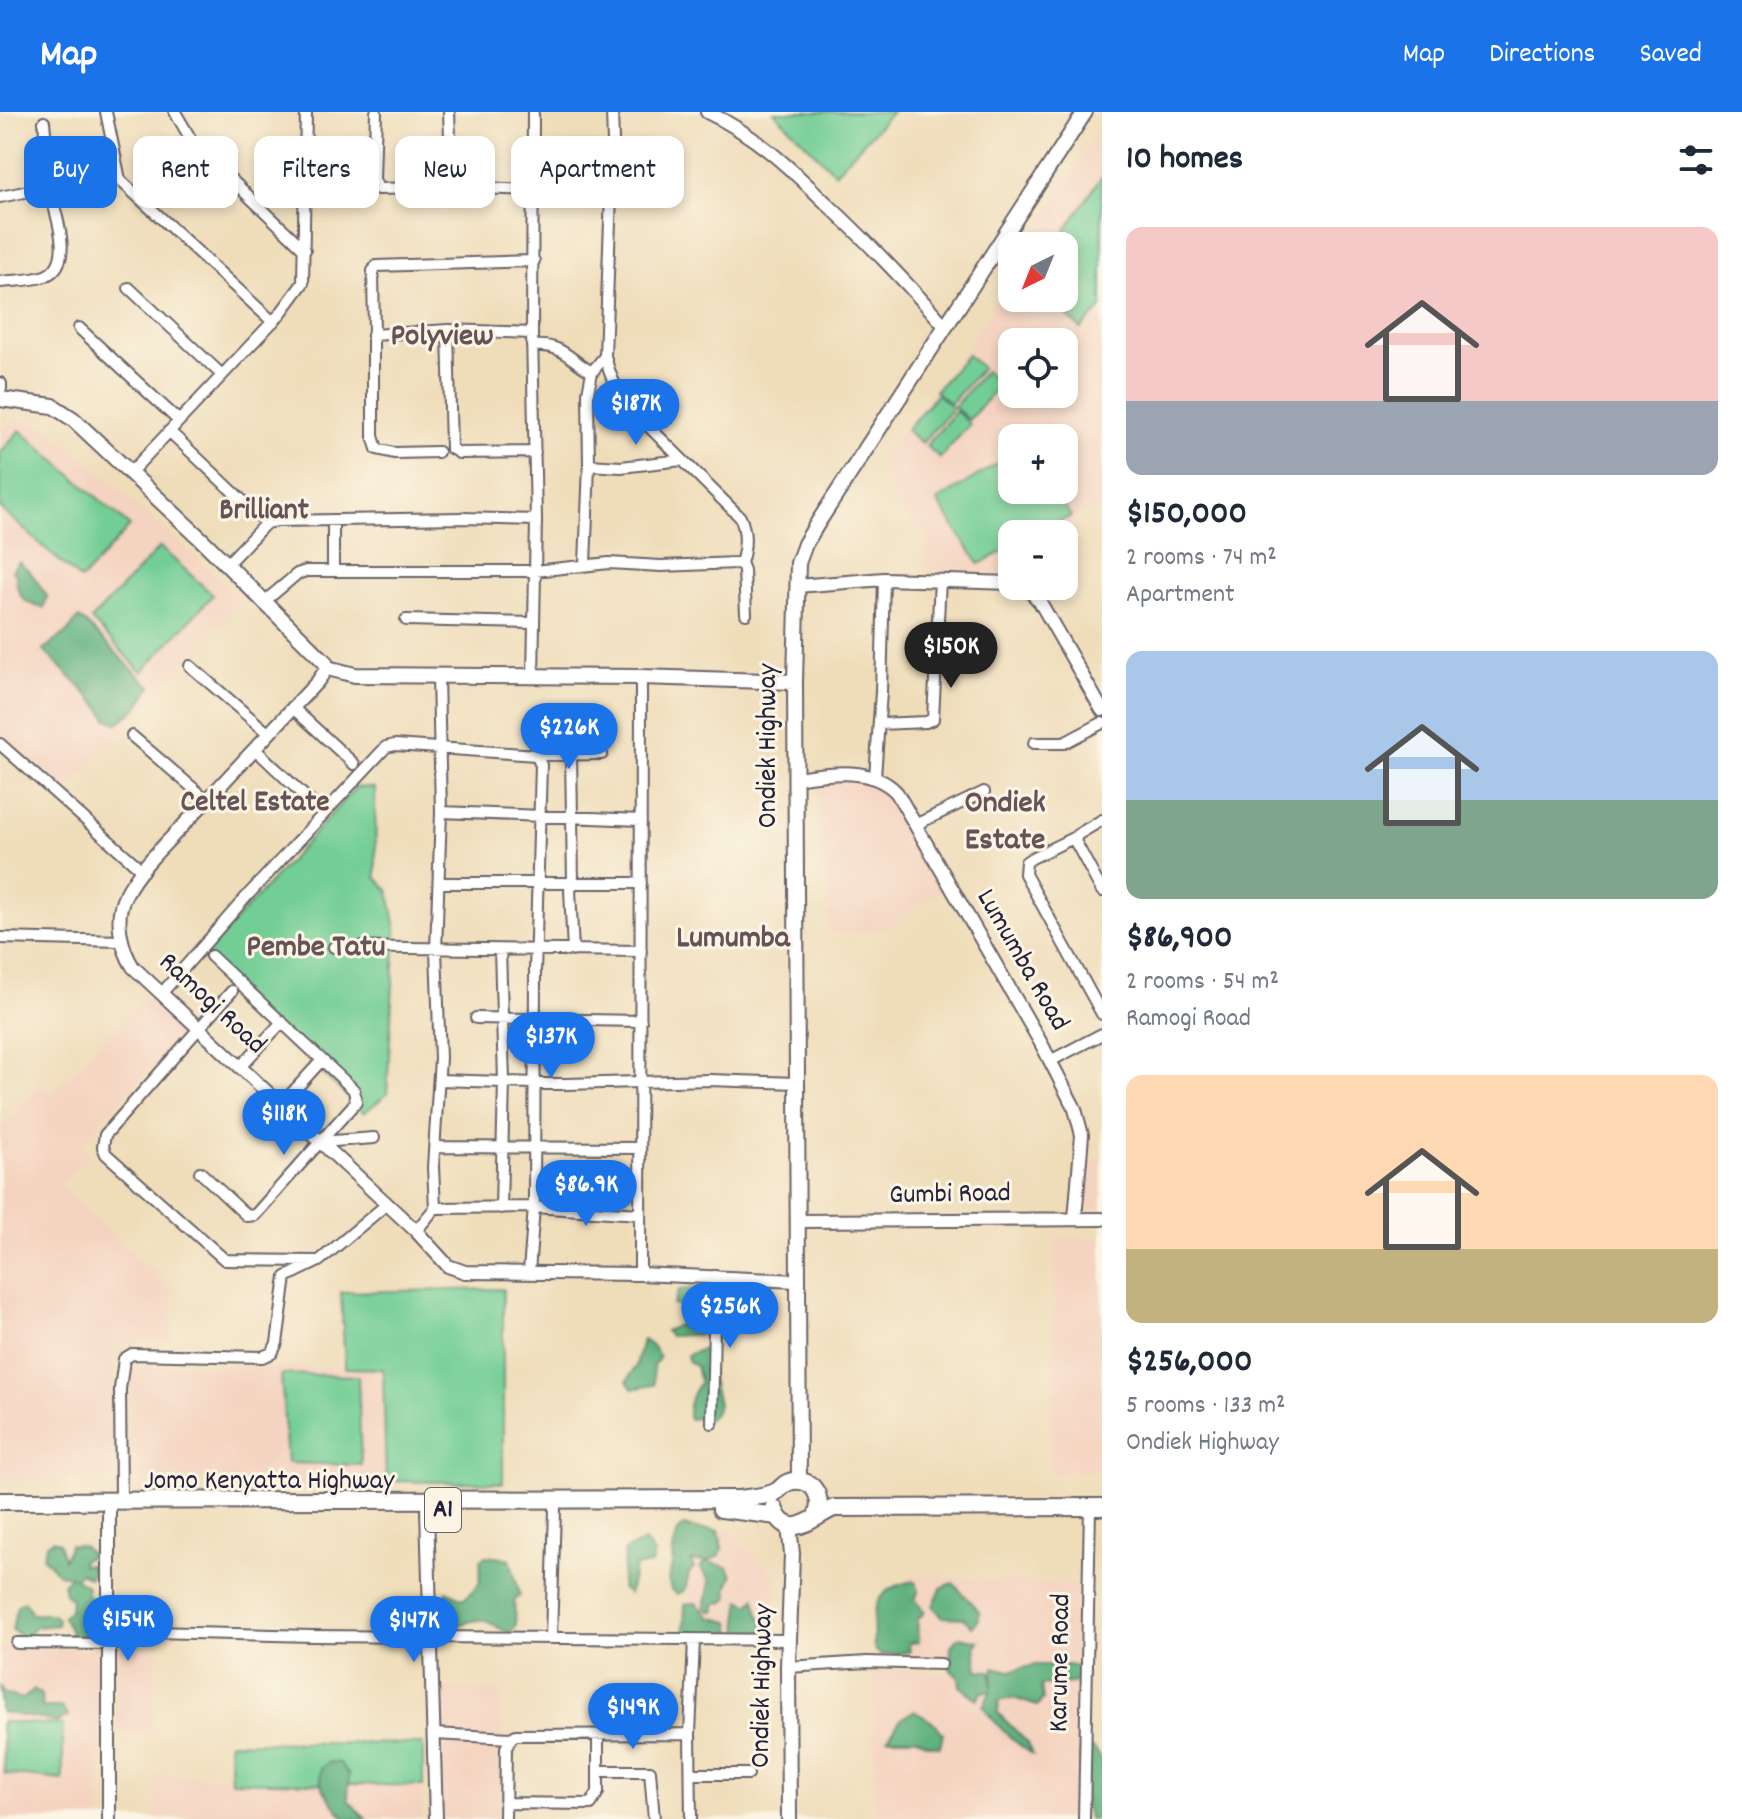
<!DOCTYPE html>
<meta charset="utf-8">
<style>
:root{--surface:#fff;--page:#f6f6f7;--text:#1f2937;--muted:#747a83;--accent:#1a73e8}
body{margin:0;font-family:Dekko,sans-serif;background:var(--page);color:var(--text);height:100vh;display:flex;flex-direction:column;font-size:30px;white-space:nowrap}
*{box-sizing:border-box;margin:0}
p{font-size:26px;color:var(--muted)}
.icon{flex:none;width:44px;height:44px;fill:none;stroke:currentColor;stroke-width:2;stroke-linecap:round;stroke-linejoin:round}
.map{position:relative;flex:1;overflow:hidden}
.drawer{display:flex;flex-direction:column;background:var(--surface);width:640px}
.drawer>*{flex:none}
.hud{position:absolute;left:24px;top:24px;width:760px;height:72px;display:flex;gap:16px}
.needle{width:52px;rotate:223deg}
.fabs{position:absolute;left:998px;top:120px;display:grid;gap:16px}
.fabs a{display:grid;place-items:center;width:80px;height:80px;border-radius:16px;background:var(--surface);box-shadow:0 4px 12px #0003;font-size:40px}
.price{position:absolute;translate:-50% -68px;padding:0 18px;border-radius:28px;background:var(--accent);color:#fff;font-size:26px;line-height:52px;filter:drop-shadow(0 2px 4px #0008)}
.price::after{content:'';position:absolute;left:50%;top:48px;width:24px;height:18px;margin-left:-12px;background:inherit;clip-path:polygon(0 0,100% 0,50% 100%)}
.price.selected{background:#222;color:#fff}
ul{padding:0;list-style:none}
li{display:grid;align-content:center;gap:16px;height:424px;padding:0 24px}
li span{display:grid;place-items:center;height:248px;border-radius:16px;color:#555}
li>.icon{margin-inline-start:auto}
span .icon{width:144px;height:144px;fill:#fffc;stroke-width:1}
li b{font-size:34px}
h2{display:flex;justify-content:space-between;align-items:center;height:96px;padding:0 24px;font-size:34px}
.tag{padding:0 28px;border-radius:16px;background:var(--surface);box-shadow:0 4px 12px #0003;font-size:28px;line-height:72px}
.tag.selected{background:var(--accent);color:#fff}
header{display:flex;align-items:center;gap:48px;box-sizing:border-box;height:112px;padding:0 40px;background:var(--accent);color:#fff}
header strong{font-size:38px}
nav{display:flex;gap:44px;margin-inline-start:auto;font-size:28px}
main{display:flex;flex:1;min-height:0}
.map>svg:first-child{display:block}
.built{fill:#f4d3c0;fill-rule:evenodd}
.green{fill:#73ce95;stroke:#4a7868;stroke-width:2}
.forest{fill:#5eb17e;stroke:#406a5c;stroke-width:2}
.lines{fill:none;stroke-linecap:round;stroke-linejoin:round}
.minor-casing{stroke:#6a6367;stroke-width:14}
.tertiary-casing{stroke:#6a6367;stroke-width:16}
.secondary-casing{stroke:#6a6367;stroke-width:18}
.trunk-casing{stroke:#6a6367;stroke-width:20}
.minor{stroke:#fff;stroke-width:10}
.tertiary{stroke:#fff;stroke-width:12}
.secondary{stroke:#fff;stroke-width:14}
.trunk{stroke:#fff;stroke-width:16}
.labels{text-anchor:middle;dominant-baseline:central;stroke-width:6;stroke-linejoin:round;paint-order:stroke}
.shield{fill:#fcf5e5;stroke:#63616e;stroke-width:2}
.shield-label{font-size:26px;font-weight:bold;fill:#22223b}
.street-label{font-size:28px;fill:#22223b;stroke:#fcf5e5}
.neighbourhood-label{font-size:30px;font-weight:bold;fill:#655357;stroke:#fcf5e5}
.quarter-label{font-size:32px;font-weight:bold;fill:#655357;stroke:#fcf5e5}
</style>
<header>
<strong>Map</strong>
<nav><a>Map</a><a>Directions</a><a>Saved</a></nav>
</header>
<main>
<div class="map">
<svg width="1102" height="1707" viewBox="0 0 1102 1707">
<rect width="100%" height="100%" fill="#fcf5e5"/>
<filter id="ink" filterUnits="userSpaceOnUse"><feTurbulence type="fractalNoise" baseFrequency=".0125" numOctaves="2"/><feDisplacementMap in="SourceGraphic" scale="16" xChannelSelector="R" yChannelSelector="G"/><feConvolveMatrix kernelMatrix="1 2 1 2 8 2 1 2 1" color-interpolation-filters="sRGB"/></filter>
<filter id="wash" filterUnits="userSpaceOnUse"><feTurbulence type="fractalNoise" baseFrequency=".006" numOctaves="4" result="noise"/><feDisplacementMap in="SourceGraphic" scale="32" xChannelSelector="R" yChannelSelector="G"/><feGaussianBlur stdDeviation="1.8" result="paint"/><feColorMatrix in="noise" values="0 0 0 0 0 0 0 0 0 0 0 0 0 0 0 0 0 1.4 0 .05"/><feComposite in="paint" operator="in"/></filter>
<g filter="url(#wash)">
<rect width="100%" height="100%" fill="#efddba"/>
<path class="built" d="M1102 12V394L1083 400 1061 422H1012V463L925 457 929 422 897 398 888 370 877 353 973 227 1012 162V186H1064V134H1029ZM1012 230H1064V282H1012ZM1012 326H1064V378H1012Z
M20 305 45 315 72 336 242 486 66 683 0 619V317Z
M860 669 886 680 901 697 944 776 882 818 830 822 816 670Z
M146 884 182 920 80 1033 89 1043 61 1074 173 1177 172 1226 113 1233 114 1366 0 1368V1019L38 974 53 980Z
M1084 1049H1102V1097H1086Z
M1055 1126H1102V1359L1050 1361Z
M720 1180H779V1219L720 1217Z
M129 1253 383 1256 386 1369 180 1367 177 1363 172 1362 169 1367H130Z
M728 1418 775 1465 776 1522 689 1521V1420Z
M910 1463 1085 1473 1078 1560 1077 1707H875L874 1562 895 1557 959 1563 944 1549H894L876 1527 894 1480Z
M1097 1498H1102V1590H1091Z
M0 1535 98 1537 101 1707H0Z
M157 1535 153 1622 117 1620V1536Z
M428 1575 501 1578 504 1707H429Z
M424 1663 422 1707H155V1664Z"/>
<path class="green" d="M774 0H892L835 61Z
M1102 64V195L1081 217 1049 186H1064V134H1055Z
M967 243 982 256 950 292 935 279Z
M985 259 1000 272 969 308 954 295Z
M937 282 953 296 922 331 906 318Z
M956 299 970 312 940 346 926 334Z
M20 318 130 414 81 468 0 396V341Z
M1012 342V378H1054L1071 404 1036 422H1012V435L979 452 937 389Z
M160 435 213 483 142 560 91 508Z
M356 675 375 676 376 765 389 779 396 817 387 982 364 1001 202 846Z
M503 1177V1371L386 1369 383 1257 345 1256 341 1180Z
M281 1262 358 1264 361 1353 287 1351Z
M1 1610 63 1613V1668L5 1662Z
M229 1630 423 1632V1674L231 1669Z"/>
<path class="forest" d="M19 450 31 461 47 484 44 496C24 492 16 484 16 463L12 458Z
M79 506C105 527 125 553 151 574L138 595 118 611 107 607 100 595 43 538 67 520Z
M702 1175 711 1182V1202L704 1215 708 1218 704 1222 670 1224 665 1219 689 1208 699 1207 700 1198 697 1187 686 1188 684 1194 673 1193 679 1178Z
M642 1227 653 1235 660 1245 653 1254 654 1273 632 1277 627 1269 636 1254Z
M702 1237 706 1243 718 1292 716 1300 705 1310 700 1306 689 1307C686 1297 692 1278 700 1271L696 1254 689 1251 687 1243Z
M684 1414C696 1420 707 1415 719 1419L722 1436 720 1443 708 1450 728 1455 732 1464 727 1476 729 1485 724 1491 719 1490 715 1493 716 1499 712 1500 705 1496 710 1469 700 1455 707 1450 691 1449 694 1456 690 1459 685 1478 677 1482 671 1478 668 1467C677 1451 667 1426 684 1414Z
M53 1428 59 1431 64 1447 70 1433 83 1434 92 1444 82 1448V1453L88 1452 93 1458 89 1466 81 1461 74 1466 87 1474V1482L90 1486 91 1502 87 1508 91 1513V1526L85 1529 68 1527 71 1520 63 1505 70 1498 71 1487 65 1481 63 1471 71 1464 58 1462 43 1445 46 1433Z
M645 1429 654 1442 651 1452 635 1455 629 1482 621 1476 625 1438Z
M486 1444 510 1447 520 1483 514 1489 516 1514 511 1521C499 1519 494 1510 482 1508 470 1507 456 1516 444 1516L446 1508 442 1504C445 1495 443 1488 446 1479L464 1487C482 1472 482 1469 480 1447Z
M915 1469 919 1479 915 1487 925 1500 917 1508 919 1530 909 1531 910 1540 881 1543 874 1537C873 1499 870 1476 915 1469Z
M953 1471 979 1499V1507L972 1515 964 1506 942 1505 933 1494 941 1476Z
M755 1486 759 1505H762L765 1518 757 1526 746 1525 740 1520 738 1508 741 1488 750 1493Z
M25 1489 32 1502H53L58 1507 57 1513 36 1515 24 1526 12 1518 17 1494Z
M696 1491 710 1505 730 1510 732 1519C718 1526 697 1529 684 1520L685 1492Z
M960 1525 979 1529 975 1536 978 1558 991 1559 992 1576 994 1555 1010 1559 1035 1553H1079L1086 1563 1073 1571 1041 1573 1043 1587 1037 1594 1014 1586 999 1589 998 1601 1028 1631 1032 1642C1013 1629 996 1614 983 1594L991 1579 982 1580 977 1587 960 1574 959 1566 950 1557 951 1535 956 1527Z
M0 1575 4 1582 23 1587 34 1577 41 1583 42 1595H61L68 1604 57 1610 0 1600Z
M914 1599 936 1612 943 1622 940 1634 927 1632 917 1626H888L902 1606Z
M1080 1633 1094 1637 1102 1647V1670L1098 1674 1102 1707H1088L1081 1672Z
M329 1650 340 1651 349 1663 348 1688 366 1707H345C334 1690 316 1678 321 1656Z"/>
</g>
<g filter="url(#ink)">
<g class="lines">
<defs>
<path id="minor" d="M106 0 120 68 273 210
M175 0 193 31 305 138
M376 0 374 67 378 77 452 75 534 78
M449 0 452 75
M612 0 613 29 605 244C610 264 616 278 629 295L740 405C747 420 746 435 741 451
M533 2 532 221 536 408
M267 41 305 38
M0 85 49 75
M0 170C14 168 32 169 45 164 77 151 54 99 49 75L50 70 44 10
M129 176 222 263
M79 216 179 309
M448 218 451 336 459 341 535 340
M374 222 373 159 376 154 534 149
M532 234C563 231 568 247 592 260
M169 319 266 411
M438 340 394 341 377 337 373 324V223L448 218 532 221
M589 353 621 355 682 348
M130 361 280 202 303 171 306 0
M333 408V458
M585 452 589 353 588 281 592 260 605 244
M226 453 266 411 276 409 462 406 536 408 533 564
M264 490 297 462 306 459H535L609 451 661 454 737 451 742 453 744 458 746 502
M406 508 534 511
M190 554 269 622
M293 596 354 652
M879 612 926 610 933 607 940 468
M132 624 207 688
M1034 631H1064L1102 611
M0 632 143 759
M255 637 315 694
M536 643 602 642
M875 665 881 580 884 467
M441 700 641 708
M1102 708 1077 723 1075 729 1102 779
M917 712 984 680
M1075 725 1032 746 1026 750 1025 762 1102 902
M439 771H573L571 642
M0 826 122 829
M334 835 641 839
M500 838 504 969 501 1096
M573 839 570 778 573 771H641
M211 844 354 978 356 990 320 1030
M232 879 105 1023 103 1035 106 1042 225 1148 317 1149
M161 882 247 784 386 635 395 633 536 643 541 653 535 860 534 1095 529 1160
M476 906 641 909
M1050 949 1102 922
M240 955 282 910
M439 968 567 972 710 968 797 971
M281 993 322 948
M435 1035 640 1036
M200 1060 247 1104 255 1103 320 1030 374 1026
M435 1096 534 1095 640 1102
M416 1119 435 1096 433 1055 440 946 436 838 441 700 438 564
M640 1162 641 565
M712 1311 715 1164
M121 1387 120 1277 124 1247 132 1242 262 1245 272 1241 277 1231 286 1165 319 1149 387 1092
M110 1519 312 1524 789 1528
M551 1526 555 1397
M17 1531 110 1532
M788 1555 867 1550 941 1552
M434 1622 511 1626
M690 1622 691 1707
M598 1659H650L654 1707
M692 1662H748
M505 1691 591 1692 598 1680V1623
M505 1707 506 1636 511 1626 516 1623 690 1622 694 1528
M1084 1707 1090 1395"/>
<path id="tertiary" d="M707 0C754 22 788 54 825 90 868 130 907 171 946 215
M0 272V277
M797 474 884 467 1012 471
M1025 474 1040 490 1102 598
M327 556 318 569C276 614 234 659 192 704 169 729 140 754 125 784 114 805 121 836 133 855L416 1119 448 1154 465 1160 640 1162 798 1169
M796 666C830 661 872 654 897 681L1042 933 1075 997 1082 1023 1075 1107
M799 1109 1102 1107
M427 1398 436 1707
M109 1707V1396"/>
<path id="secondary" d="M0 287 53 294 73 307 201 427 325 550 327 556 355 563 641 565 795 570
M799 1369 795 570 798 451 805 432 817 412 1085 0
M789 1707 788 1555 792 1442 789 1414"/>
<path id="trunk" d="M0 1389 738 1387C749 1385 768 1385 777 1379 783 1375 784 1370 793 1369 814 1366 824 1387 816 1404
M774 1396C787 1432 813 1405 834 1396L1102 1395
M721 1397 777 1404"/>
</defs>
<use href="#minor" class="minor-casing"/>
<use href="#tertiary" class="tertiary-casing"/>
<use href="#secondary" class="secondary-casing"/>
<use href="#trunk" class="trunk-casing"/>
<use href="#minor" class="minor"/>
<use href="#tertiary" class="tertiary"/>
<use href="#secondary" class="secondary"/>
<use href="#trunk" class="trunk"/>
</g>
</g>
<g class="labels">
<rect class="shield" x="425" y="1376" width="36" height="44" rx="6"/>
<g class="shield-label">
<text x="443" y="1398">A1</text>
</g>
<g class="street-label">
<text transform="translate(770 634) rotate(-90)">Ondiek Highway</text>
<text transform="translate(1021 849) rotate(60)">Lumumba Road</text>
<text transform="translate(211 893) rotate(43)">Ramogi Road</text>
<text transform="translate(950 1084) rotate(-1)">Gumbi Road</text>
<text x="269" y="1371">Jomo Kenyatta Highway</text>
<text transform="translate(1062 1551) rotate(-89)">Karume Road</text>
<text transform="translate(764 1574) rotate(-89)">Ondiek Highway</text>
</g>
<g class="neighbourhood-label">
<text x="264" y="400">Brilliant</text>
<text x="255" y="692">Celtel Estate</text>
</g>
<g class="quarter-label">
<text x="442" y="226">Polyview</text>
<text x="1005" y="693">Ondiek<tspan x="1005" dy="37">Estate</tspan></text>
<text x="733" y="828">Lumumba</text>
<text x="316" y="837">Pembe Tatu</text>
</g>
</g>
</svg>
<div class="fabs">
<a><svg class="needle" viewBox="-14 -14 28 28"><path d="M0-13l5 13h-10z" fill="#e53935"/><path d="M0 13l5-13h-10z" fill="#747a83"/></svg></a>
<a><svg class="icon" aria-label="locate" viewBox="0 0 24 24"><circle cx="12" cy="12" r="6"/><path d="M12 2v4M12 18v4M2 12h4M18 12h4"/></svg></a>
<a>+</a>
<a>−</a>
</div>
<b class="price" style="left:636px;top:335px">$187K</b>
<b class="price selected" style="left:951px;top:578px">$150K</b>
<b class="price" style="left:569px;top:659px">$226K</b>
<b class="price" style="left:551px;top:968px">$137K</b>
<b class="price" style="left:284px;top:1045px">$118K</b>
<b class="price" style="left:586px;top:1116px">$86.9K</b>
<b class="price" style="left:730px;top:1238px">$256K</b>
<b class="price" style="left:128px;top:1551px">$154K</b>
<b class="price" style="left:414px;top:1552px">$147K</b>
<b class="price" style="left:633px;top:1639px">$149K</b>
<div class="hud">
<a class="tag selected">Buy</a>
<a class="tag">Rent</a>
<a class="tag">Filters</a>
<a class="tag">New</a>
<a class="tag">Apartment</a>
</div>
</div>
<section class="drawer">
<h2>10 homes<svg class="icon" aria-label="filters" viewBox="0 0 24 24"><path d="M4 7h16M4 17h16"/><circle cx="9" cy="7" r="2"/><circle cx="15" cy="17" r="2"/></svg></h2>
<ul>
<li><span style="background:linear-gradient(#f6c9c9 70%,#9aa5b1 0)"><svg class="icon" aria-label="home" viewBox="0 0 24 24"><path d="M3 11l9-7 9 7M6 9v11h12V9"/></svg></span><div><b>$150,000</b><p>2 rooms · 74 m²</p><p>Apartment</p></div></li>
<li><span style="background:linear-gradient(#a9c7e8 60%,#7fa58c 0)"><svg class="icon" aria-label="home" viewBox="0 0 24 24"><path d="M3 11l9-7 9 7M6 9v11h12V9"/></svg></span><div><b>$86,900</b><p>2 rooms · 54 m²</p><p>Ramogi Road</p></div></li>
<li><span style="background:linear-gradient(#ffd9b3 70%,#c2b280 0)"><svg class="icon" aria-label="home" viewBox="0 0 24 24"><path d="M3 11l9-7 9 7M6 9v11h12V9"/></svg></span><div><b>$256,000</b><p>5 rooms · 133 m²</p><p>Ondiek Highway</p></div></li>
</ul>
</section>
</main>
